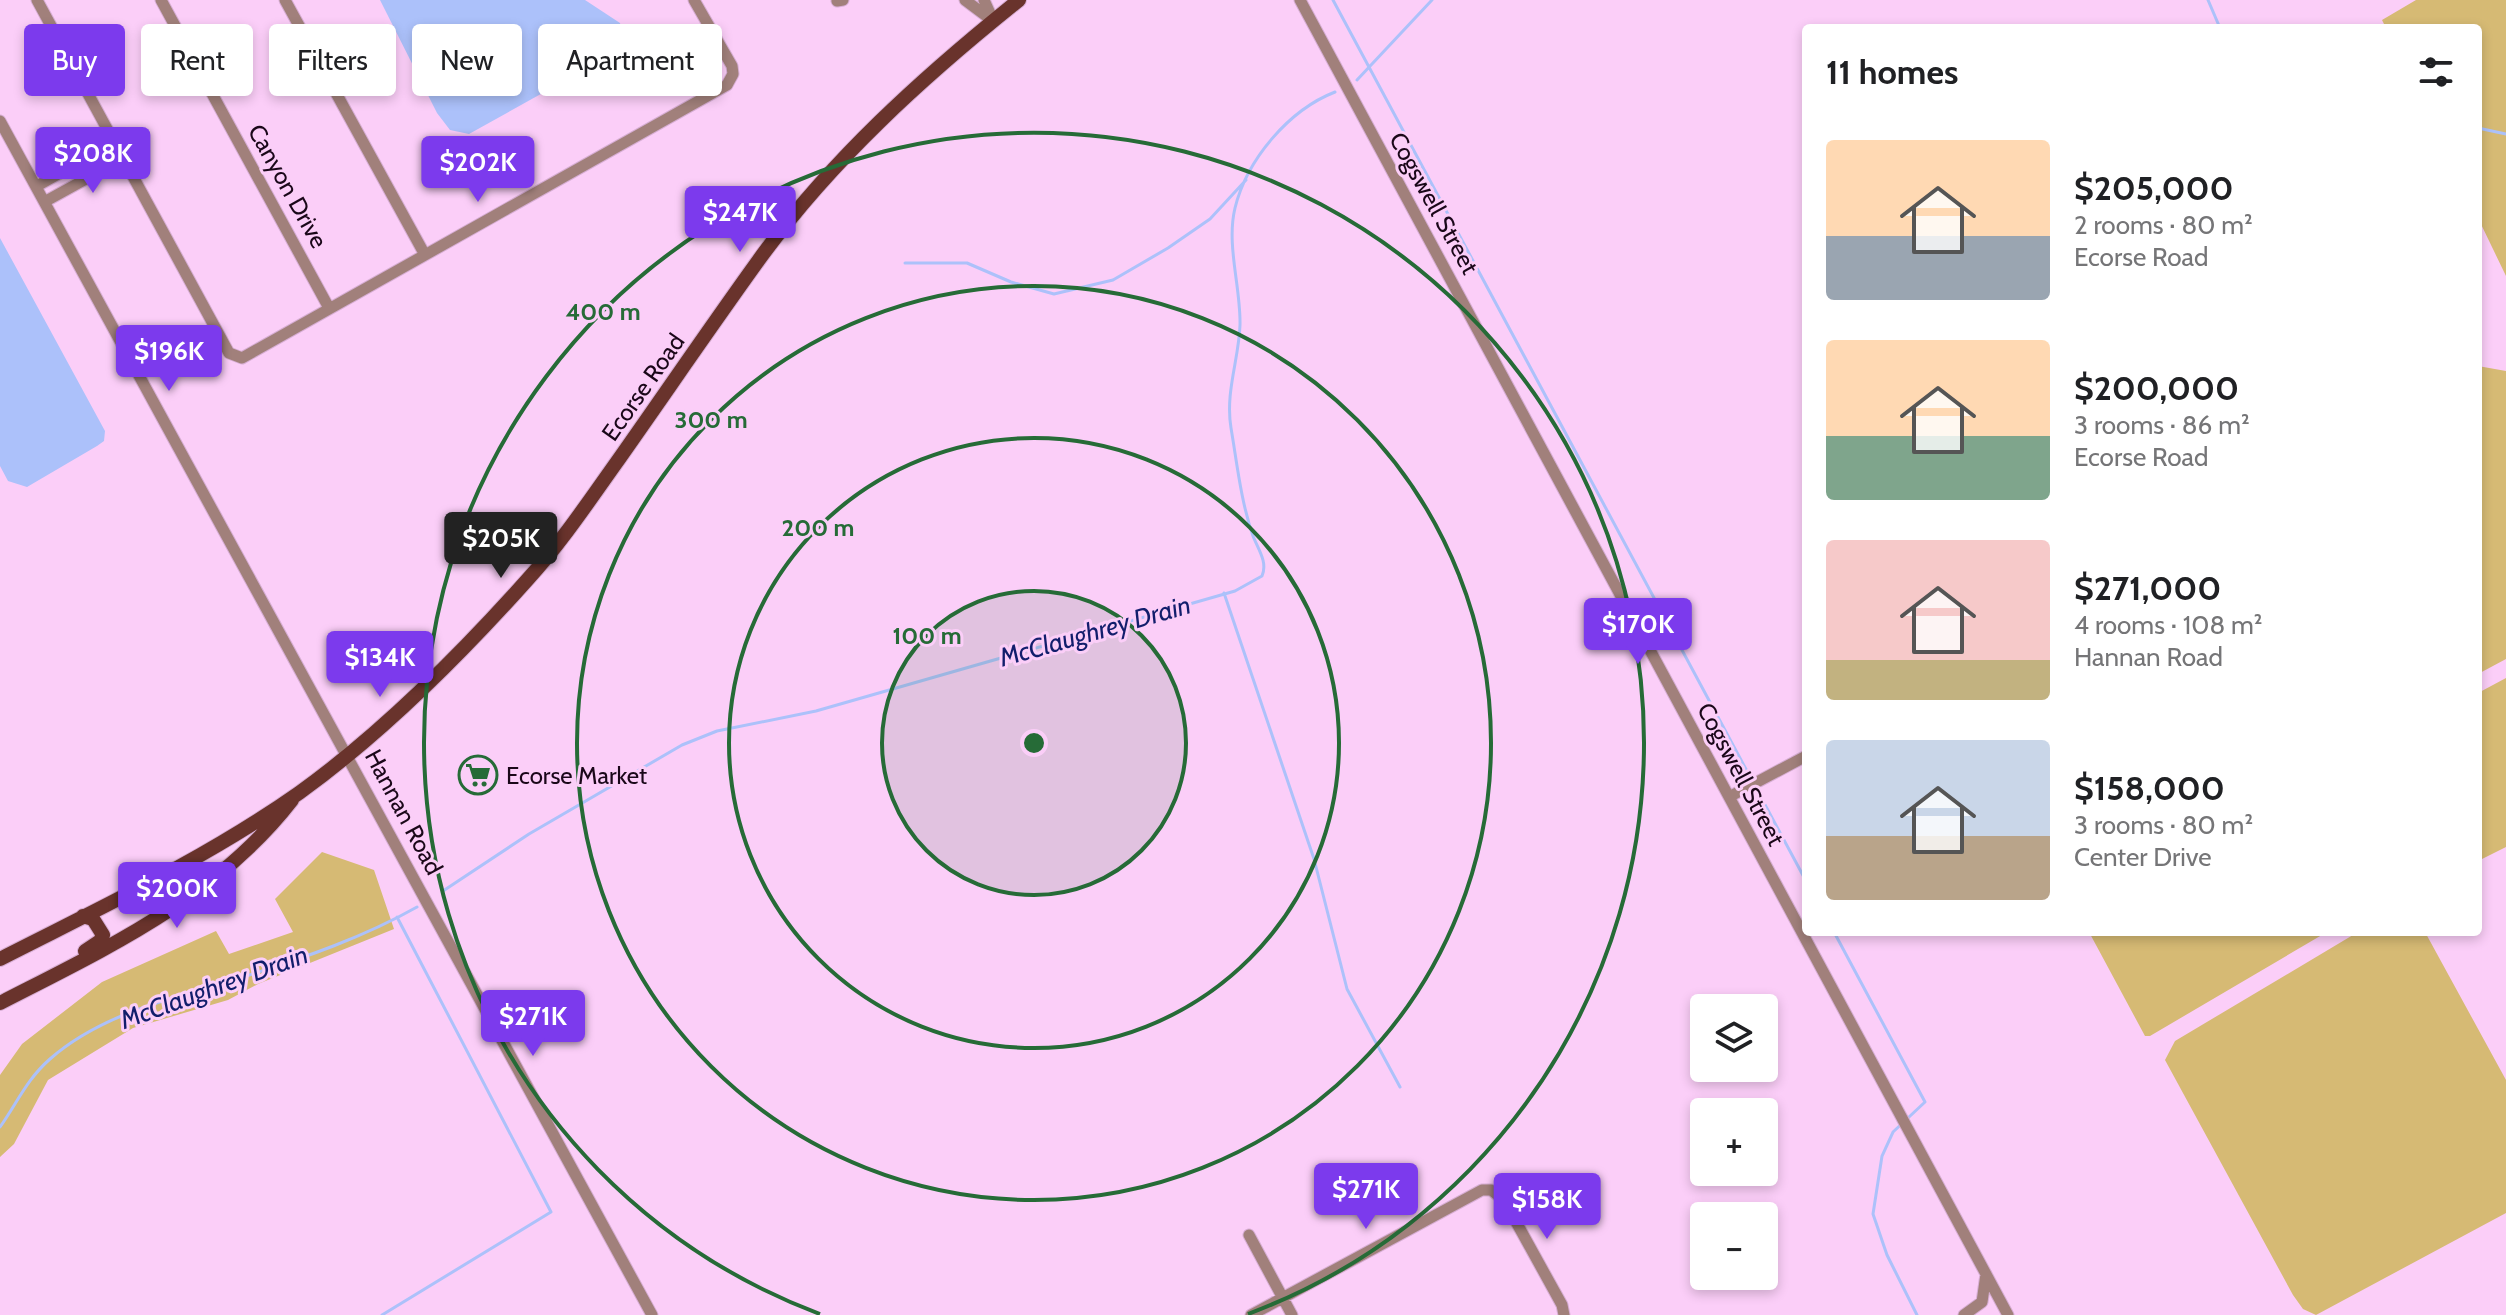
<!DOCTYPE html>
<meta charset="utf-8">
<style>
:root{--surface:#fff;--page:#f2f2f2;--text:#202124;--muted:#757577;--accent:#7c3aed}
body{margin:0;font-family:Cabin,sans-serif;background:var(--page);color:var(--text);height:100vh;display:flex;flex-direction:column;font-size:30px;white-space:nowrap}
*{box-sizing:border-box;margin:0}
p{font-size:26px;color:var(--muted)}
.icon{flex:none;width:44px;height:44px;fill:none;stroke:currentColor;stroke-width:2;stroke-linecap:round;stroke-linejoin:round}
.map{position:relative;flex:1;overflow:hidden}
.details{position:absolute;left:1802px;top:24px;width:680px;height:912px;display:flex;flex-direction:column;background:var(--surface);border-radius:8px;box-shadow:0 4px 12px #0003}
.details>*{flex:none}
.guide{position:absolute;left:24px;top:24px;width:760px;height:72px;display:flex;gap:16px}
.tools{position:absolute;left:1690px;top:994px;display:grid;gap:16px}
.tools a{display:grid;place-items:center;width:88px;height:88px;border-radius:8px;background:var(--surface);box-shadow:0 4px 12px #0003;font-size:40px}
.price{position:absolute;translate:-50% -68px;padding:0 18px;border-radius:8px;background:var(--accent);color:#fff;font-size:26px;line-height:52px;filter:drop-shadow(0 2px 4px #0008)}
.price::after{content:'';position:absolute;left:50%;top:48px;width:24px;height:18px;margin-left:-12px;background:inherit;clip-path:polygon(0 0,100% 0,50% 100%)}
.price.selected{background:#222;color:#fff}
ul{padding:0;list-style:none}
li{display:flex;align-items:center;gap:24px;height:200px;padding:0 24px}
li span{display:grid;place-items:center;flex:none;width:224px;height:160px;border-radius:8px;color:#555}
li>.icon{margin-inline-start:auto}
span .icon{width:96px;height:96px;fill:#fffc;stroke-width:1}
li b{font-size:34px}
h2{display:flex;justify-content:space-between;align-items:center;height:96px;padding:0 24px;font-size:34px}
.chip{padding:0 28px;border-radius:8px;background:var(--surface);box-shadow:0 4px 12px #0003;font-size:28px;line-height:72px}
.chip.selected{background:var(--accent);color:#fff}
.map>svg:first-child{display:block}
.green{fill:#d6ba74}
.water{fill:#acc1fa}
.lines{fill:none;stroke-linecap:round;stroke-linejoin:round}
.stream{stroke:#acc1fa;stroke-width:3}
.minor-casing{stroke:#d7aed4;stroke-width:13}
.major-casing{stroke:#d7aed4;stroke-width:16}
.minor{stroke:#a1807b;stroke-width:11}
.major{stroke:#69332c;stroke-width:14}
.ring{fill:none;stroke:#266b37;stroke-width:4}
.labels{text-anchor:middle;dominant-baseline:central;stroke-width:6;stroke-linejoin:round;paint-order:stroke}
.street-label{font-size:24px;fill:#1a0719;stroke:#fbcef8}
.poi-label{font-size:24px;fill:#1a0719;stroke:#fbcef8;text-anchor:start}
.water-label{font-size:26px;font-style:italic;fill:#121e6c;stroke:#fbcef8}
.centre{fill:#266b37;stroke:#fbcef8;stroke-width:4}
.ring-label{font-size:24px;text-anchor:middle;font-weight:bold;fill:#266b37;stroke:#fbcef8;stroke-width:6;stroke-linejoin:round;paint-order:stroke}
</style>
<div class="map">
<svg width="2506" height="1315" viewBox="0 0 2506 1315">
<rect width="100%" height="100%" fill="#fbcef8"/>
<path class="green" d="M2416 0H2506V276L2478 218V28H2386L2382 20Z
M2478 366 2506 371V659L2478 674Z
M2506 678V847L2478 861V693Z
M322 852 374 870 394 929 258 984 228 1000 133 1028 48 1080 14 1144 0 1157V1075L22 1044 102 982 216 931 229 954 293 932 275 899Z
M2089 932H2327L2150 1036H2145Z
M2358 932H2425L2506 1080V1213L2316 1315 2303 1309 2293 1295 2165 1060 2175 1041Z"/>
<path class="water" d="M380 0H585L620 23 627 54 613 66 566 80 469 134 450 130 437 113Z
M0 238 105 431 104 441 97 446 27 487 8 481 0 466Z"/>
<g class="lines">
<path class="stream" d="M1333 0 1806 881
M2208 0 2220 28
M1357 80 1432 0
M2478 128 2506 134
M905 263H967L1011 282 1054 294 1113 280 1168 248 1210 219 1246 180
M1224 593 1314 859 1347 989 1400 1087
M443 891 529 834 682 745 717 731 816 711 1235 591 1262 576C1268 562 1258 549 1253 536 1241 502 1237 463 1231 428 1225 392 1239 359 1240 325 1241 288 1226 245 1235 208 1247 159 1289 110 1335 92
M1834 932 1925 1102 1893 1132 1882 1156 1873 1214 1887 1255 1917 1315
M0 1127C17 1103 27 1079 50 1059 103 1012 181 996 246 976 304 958 364 937 417 907
M382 1315 551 1212 397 917"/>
<defs>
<path id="minor" d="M37 0 229 353 242 358 727 85 733 74 732 66 694 0
M161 0 329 308
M285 0 425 255
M965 0 993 21
M984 0 993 20
M1300 0 2008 1315
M837 1 843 0
M0 121 652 1315
M37 186 115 142
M46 201 124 158
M1729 797 1806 756
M1249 1235 1292 1315
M1251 1315 1482 1190H1491L1504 1200 1562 1305 1564 1315
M1964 1315 1982 1302 1986 1274"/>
<path id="major" d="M83 916 93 919 103 935 100 941 85 951
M0 959C102 907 205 859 299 793 381 734 461 654 528 579 560 544 587 504 614 466 662 398 709 329 758 261 830 161 923 77 1019 0
M0 1003C107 948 216 898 292 800"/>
</defs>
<use href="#minor" class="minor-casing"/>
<use href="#major" class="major-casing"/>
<use href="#minor" class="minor"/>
<use href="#major" class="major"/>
</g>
<circle cx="1034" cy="743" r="152" fill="#266b37" fill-opacity=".12"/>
<g class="ring">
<circle cx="1034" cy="743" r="152"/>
<circle cx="1034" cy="743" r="305"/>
<circle cx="1034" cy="743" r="457"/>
<path d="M820 1314A610 610 0 1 1 1248 1314"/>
</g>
<defs>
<symbol id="supermarket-ring" viewBox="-11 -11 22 22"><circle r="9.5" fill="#fbcef8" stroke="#266b37" stroke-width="1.5"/><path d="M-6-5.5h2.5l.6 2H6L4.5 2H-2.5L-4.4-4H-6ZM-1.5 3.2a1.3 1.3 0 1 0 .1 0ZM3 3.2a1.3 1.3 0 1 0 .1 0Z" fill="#266b37"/></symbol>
</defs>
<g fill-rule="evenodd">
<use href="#supermarket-ring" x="456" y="753" width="44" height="44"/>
</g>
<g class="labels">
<g class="street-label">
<text transform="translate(288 186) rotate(61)">Canyon Drive</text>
<text transform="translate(1434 203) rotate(61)">Cogswell Street</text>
<text transform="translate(643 387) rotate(-55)">Ecorse Road</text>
<text transform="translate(1741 774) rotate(62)">Cogswell Street</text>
<text transform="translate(404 812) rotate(62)">Hannan Road</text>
</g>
<g class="poi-label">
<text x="506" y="775">Ecorse Market</text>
</g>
<g class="water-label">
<text transform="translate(1095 631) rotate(-16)">McClaughrey Drain</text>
<text transform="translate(214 987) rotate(-20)">McClaughrey Drain</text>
</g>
</g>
<circle cx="1034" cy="743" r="12" class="centre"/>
<g class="ring-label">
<text x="603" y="320">400 m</text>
<text x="711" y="428">300 m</text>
<text x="818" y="536">200 m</text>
<text x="927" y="644">100 m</text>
</g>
</svg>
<div class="tools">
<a><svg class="icon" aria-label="layers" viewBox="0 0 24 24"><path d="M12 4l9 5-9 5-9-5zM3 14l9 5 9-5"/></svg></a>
<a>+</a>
<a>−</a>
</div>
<b class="price" style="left:93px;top:195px">$208K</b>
<b class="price" style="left:478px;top:204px">$202K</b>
<b class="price" style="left:740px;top:254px">$247K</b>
<b class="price" style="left:169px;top:393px">$196K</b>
<b class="price selected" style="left:501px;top:580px">$205K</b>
<b class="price" style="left:1638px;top:666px">$170K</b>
<b class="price" style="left:380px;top:699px">$134K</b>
<b class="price" style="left:177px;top:930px">$200K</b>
<b class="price" style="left:533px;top:1058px">$271K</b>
<b class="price" style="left:1366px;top:1231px">$271K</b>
<b class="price" style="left:1547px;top:1241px">$158K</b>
<div class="guide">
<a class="chip selected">Buy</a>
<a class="chip">Rent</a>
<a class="chip">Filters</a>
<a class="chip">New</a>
<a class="chip">Apartment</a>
</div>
<section class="details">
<h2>11 homes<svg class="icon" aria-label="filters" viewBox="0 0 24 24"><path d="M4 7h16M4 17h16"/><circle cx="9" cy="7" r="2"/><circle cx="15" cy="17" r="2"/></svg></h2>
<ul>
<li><span style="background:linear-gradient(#ffd9b3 60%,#9aa5b1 0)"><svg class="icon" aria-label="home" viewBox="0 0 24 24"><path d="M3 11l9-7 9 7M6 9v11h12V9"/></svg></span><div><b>$205,000</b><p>2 rooms · 80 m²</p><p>Ecorse Road</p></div></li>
<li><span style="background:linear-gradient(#ffd9b3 60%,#7fa58c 0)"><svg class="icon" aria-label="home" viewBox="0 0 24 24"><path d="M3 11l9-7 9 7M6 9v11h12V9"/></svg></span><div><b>$200,000</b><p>3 rooms · 86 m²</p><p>Ecorse Road</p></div></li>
<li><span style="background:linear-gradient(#f6c9c9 75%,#c2b280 0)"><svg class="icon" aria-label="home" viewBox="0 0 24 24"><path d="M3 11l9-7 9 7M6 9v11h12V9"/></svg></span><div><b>$271,000</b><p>4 rooms · 108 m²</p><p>Hannan Road</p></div></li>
<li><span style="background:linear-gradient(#c9d6e8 60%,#b9a48a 0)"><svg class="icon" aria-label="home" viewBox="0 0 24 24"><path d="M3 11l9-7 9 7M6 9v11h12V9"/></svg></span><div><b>$158,000</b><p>3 rooms · 80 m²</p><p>Center Drive</p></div></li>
</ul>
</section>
</div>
